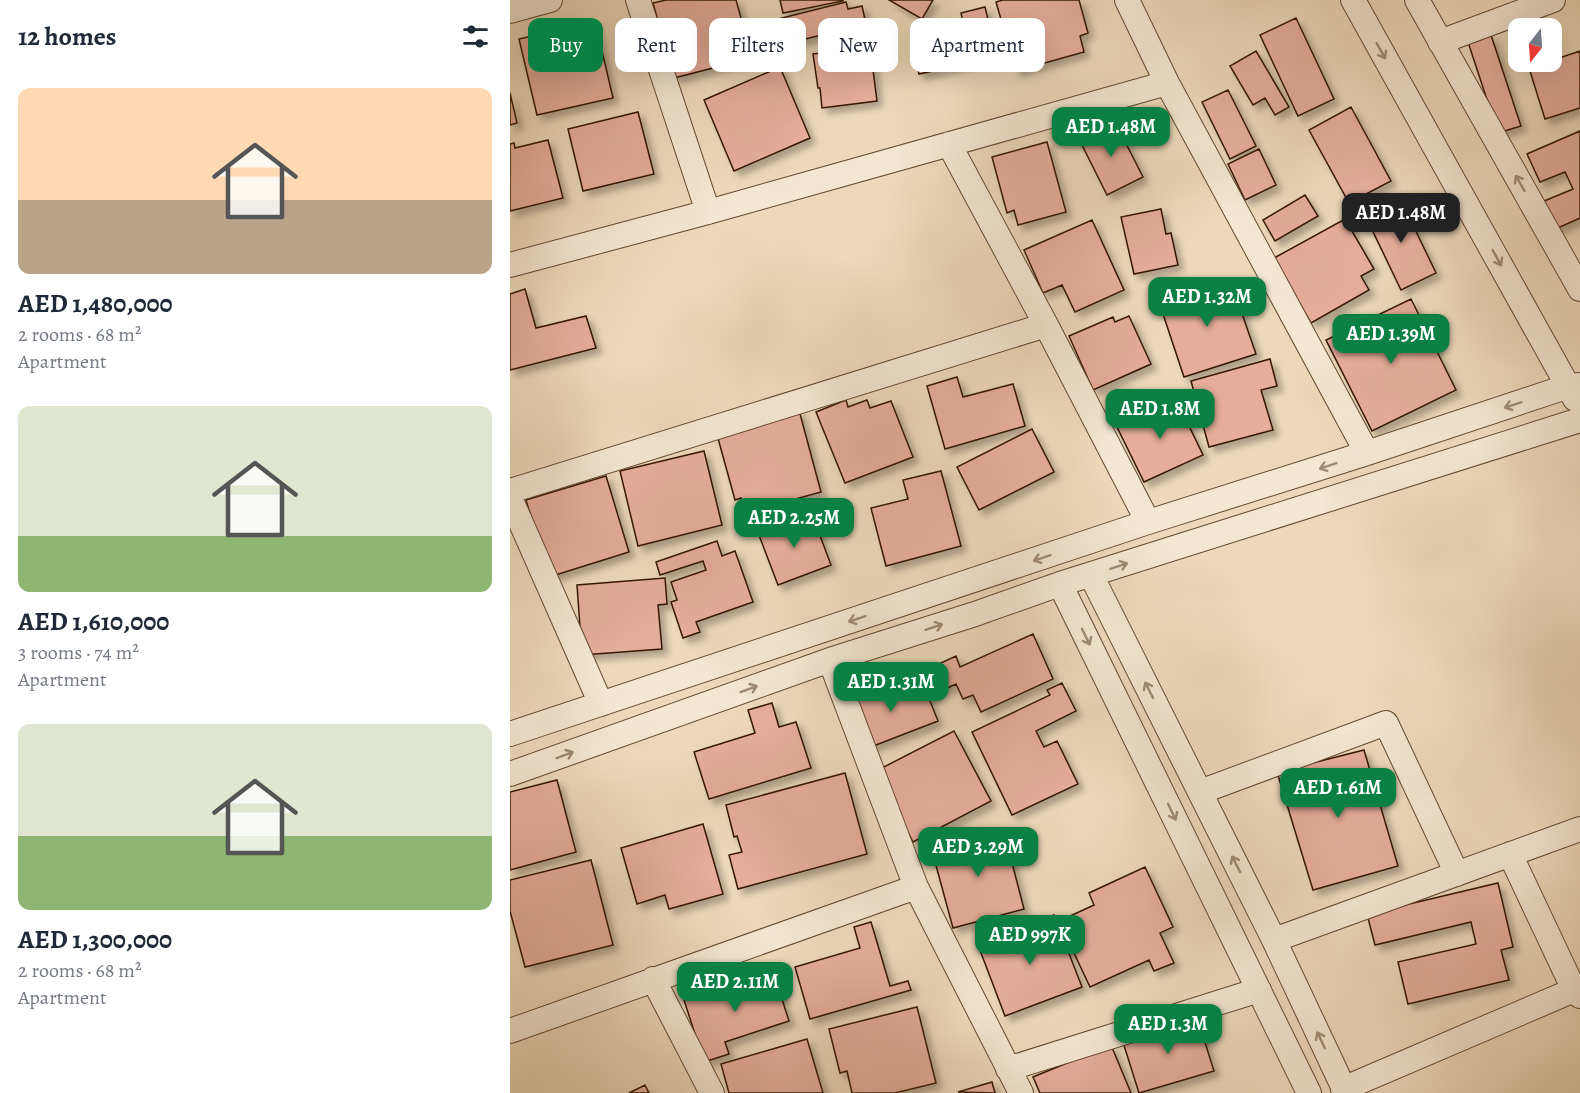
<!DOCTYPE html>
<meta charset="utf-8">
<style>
:root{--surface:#fff;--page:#f2f2f3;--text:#1f2937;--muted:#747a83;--accent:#0b8043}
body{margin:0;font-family:Alegreya,serif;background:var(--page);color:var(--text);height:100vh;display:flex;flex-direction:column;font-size:22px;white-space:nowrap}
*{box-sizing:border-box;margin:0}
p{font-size:20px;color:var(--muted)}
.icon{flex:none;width:33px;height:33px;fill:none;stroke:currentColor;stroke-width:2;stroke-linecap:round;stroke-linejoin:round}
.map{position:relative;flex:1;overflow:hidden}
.drawer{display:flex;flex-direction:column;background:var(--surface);width:510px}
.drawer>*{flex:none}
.banner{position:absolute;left:18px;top:18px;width:570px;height:54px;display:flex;gap:12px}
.needle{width:39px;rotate:197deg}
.buttons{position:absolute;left:998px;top:18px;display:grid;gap:12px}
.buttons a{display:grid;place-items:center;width:54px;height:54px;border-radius:12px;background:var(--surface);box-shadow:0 6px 24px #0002;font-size:30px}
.price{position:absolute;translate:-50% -51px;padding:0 14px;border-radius:12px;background:var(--accent);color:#fff;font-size:20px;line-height:39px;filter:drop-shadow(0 2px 3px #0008)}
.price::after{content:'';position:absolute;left:50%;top:36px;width:18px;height:14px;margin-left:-9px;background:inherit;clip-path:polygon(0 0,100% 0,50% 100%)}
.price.selected{background:#222;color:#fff}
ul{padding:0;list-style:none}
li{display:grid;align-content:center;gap:12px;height:318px;padding:0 18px}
li span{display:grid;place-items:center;height:186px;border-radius:12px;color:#555}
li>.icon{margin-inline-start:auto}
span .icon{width:108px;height:108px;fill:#fffc;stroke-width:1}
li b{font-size:26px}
h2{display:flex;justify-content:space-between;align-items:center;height:72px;padding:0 18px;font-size:26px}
.pill{padding:0 21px;border-radius:12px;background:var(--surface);box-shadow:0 6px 24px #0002;font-size:21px;line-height:54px}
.pill.selected{background:var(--accent);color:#fff}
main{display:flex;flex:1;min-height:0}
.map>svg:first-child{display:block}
.building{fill:#e5ad9a;stroke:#351800;stroke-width:1.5;filter:url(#shadow)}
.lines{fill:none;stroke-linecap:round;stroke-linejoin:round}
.minor-casing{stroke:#63482e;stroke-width:26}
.minor{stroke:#f3e6d2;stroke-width:24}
.oneway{stroke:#9e8974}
</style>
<main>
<section class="drawer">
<h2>12 homes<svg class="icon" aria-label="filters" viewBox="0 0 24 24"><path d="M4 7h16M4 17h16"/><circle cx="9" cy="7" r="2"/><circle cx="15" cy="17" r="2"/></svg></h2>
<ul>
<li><span style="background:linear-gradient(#ffd9b3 60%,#b9a48a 0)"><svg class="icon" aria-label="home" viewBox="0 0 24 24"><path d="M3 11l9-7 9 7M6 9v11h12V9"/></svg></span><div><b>AED 1,480,000</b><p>2 rooms · 68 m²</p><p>Apartment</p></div></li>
<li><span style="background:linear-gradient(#dfe7d0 70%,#8fb573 0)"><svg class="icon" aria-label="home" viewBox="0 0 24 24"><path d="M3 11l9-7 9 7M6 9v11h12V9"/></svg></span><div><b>AED 1,610,000</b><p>3 rooms · 74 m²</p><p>Apartment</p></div></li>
<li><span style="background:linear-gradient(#dfe7d0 60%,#8fb573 0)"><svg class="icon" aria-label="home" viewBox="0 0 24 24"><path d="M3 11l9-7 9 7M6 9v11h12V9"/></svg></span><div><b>AED 1,300,000</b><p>2 rooms · 68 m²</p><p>Apartment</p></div></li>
</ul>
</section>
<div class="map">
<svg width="1070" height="1093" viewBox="0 0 1070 1093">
<defs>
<filter id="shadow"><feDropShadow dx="5.5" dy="5.5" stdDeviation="3" flood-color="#0004"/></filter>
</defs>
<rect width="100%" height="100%" fill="#edd9ba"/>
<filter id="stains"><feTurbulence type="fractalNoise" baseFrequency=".00333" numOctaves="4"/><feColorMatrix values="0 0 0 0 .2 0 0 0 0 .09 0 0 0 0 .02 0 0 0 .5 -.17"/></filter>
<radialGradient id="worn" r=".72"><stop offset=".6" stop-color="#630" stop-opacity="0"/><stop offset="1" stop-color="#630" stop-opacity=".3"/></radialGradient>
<path class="building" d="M156 0H226L242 58 164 78 143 3Z
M270 0H333V1L273 13Z
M379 0H423L412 19Z
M493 0H569L578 33 570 36 574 52 506 71 486 2Z
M336 2 338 9 352 6 356 24 267 46 260 21Z
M475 7 487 57 409 74 401 41 454 28 451 13Z
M786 18 824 99 788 116 750 35Z
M85 21 103 98 27 115 9 39Z
M981 35 1011 126 988 133 958 42Z
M360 47 367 101 312 108 310 88H308L303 54Z
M746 51 779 107 765 115 755 98 743 105 720 66Z
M1070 51V108L1035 119 1019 68Z
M270 67 300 138 224 171 194 100Z
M718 90 746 146 720 159 692 102Z
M0 93 7 123 0 125Z
M841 107 881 181 839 203 799 130Z
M128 112 144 174 73 191 58 129Z
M605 122 633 177 597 195 569 139Z
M1070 131V218L1039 232 1027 204 1063 189 1055 172 1030 182 1017 154Z
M38 140 53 198 0 211V144L4 143 5 148Z
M537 142 556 212 508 225 504 210 497 213 482 157Z
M749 149 766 185 735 200 718 164Z
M795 195 808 216 765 241 753 220Z
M890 198 926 273 891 290 855 215Z
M651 209 656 234 661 233 668 265 624 274 611 217Z
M835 219 864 269 851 276 859 290 801 323 764 258Z
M582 220 614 290 565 312 552 285 533 293 514 250Z
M720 279 746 354 674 377 649 302Z
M15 289 26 328 76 316 86 348 0 370V294Z
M901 299 946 390 862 431 816 340Z
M619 316 641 364 583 390 559 336 603 317 605 322Z
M760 359 767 386 751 390 763 430 699 447 681 381Z
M447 377 453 397 503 384 515 426 435 449 417 386Z
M665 397 693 455 634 482 606 425Z
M336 400 338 407 357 400 360 408 381 401 403 457 335 483 306 412Z
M289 410 311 492 235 513 231 498 225 500 206 431Z
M522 429 544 472 469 510 447 467Z
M194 451 212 525 128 546 110 471Z
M431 471 451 546 376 566 361 508 398 499 393 480Z
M96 476 119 552 39 577 16 500Z
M282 517 284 524 303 517 321 565 268 585 247 530Z
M207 541 212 556 225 551 243 602 186 622 190 632 173 638 161 602 167 600 161 582 196 570 193 561 150 575 146 562Z
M155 578 157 604 148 605 152 649 72 655 67 585Z
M523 634 543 679 471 712 463 695 453 699 446 684 433 690 422 667 446 656 450 667Z
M410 676 428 721 353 750 335 704Z
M552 683 566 711 526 731 534 747 547 741 568 784 502 815 462 732 540 695 537 690Z
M262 703 269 727 286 722 301 768 199 799 184 752 245 733 238 710Z
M444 731 481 801 403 842 366 771Z
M854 750 888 866 803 890 767 772Z
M335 773 357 854 228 889 219 855 232 852 227 836 224 837 216 805Z
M47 780 66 852 0 870V792Z
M193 824 213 894 159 909 155 895 127 904 111 848Z
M493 828 514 909 443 928 421 847Z
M81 860 103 945 15 967 0 911V880Z
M635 867 663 927 650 933 664 963 644 971 639 960 580 987 549 921 584 905 579 893Z
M988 883 1003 947 991 950 999 980 898 1004 888 962 966 944 961 922 865 945 857 914Z
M544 915 572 987 495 1016 468 945Z
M361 922 380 986 398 981 401 990 300 1019 285 967 350 948 344 927Z
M263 971 279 1021 215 1042 219 1054 194 1062 174 1000Z
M407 1007 426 1083 385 1093H342L337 1071 330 1073 319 1029Z
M687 1017 704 1071 629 1093 612 1039Z
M297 1039 313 1093H219L211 1064Z
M601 1045 621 1093H530L523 1077Z
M482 1082 485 1093 448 1092Z
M135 1085 139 1093H119Z"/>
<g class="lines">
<defs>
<path id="minor" d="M128 0 198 212
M617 0 657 83 857 453
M843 0 1065 399
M907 0 1070 289
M0 11 40 0
M930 42 1043 0
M439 144 536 325 638 522
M0 265 198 212 657 83
M0 491 536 325
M0 498 91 704
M581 575 764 940 836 1093
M550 584 799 1093
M320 660 406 887 511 1093
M0 734 638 522 857 453 1059 386 1070 385
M0 774 320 660 465 614 550 584 1070 420
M690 792 876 723 947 874
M1000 854 1064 990 1070 996
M764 940 1070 829
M143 979 202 1093
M0 1031 406 887
M498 1069 749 990
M833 1089 1064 990"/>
</defs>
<use href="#minor" class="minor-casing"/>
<use href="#minor" class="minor"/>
</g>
<defs><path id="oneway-shaft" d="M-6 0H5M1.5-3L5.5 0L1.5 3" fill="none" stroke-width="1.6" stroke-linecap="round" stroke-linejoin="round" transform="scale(1.5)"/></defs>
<g class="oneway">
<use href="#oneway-shaft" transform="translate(871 51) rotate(61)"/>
<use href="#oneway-shaft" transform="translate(1010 183) rotate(-120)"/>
<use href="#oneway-shaft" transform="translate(987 258) rotate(61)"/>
<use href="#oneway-shaft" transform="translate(1003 405) rotate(162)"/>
<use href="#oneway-shaft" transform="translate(818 466) rotate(162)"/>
<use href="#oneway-shaft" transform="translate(532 558) rotate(162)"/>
<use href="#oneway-shaft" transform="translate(609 566) rotate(-18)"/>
<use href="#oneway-shaft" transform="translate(347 619) rotate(162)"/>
<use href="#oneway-shaft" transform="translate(424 627) rotate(-18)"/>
<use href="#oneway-shaft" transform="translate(576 637) rotate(64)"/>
<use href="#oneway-shaft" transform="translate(239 689) rotate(-20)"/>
<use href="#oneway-shaft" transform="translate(639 690) rotate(-117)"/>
<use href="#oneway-shaft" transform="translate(55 755) rotate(-20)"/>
<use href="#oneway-shaft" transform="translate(662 812) rotate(64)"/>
<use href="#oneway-shaft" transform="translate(726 864) rotate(-117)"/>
<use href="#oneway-shaft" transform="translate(811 1040) rotate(-115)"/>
</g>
<rect width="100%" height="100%" filter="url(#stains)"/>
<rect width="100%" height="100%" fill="url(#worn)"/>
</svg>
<div class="buttons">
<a><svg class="needle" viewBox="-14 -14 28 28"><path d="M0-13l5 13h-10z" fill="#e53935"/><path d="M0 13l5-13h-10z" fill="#747a83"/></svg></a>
</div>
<b class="price" style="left:601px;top:158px">AED 1.48M</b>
<b class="price selected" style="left:891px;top:244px">AED 1.48M</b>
<b class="price" style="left:697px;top:328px">AED 1.32M</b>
<b class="price" style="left:881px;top:365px">AED 1.39M</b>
<b class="price" style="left:650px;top:440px">AED 1.8M</b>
<b class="price" style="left:284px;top:549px">AED 2.25M</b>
<b class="price" style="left:381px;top:713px">AED 1.31M</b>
<b class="price" style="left:828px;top:819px">AED 1.61M</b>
<b class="price" style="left:468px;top:878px">AED 3.29M</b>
<b class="price" style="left:520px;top:966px">AED 997K</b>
<b class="price" style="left:225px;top:1013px">AED 2.11M</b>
<b class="price" style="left:658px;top:1055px">AED 1.3M</b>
<div class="banner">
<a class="pill selected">Buy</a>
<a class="pill">Rent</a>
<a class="pill">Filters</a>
<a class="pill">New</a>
<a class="pill">Apartment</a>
</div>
</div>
</main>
